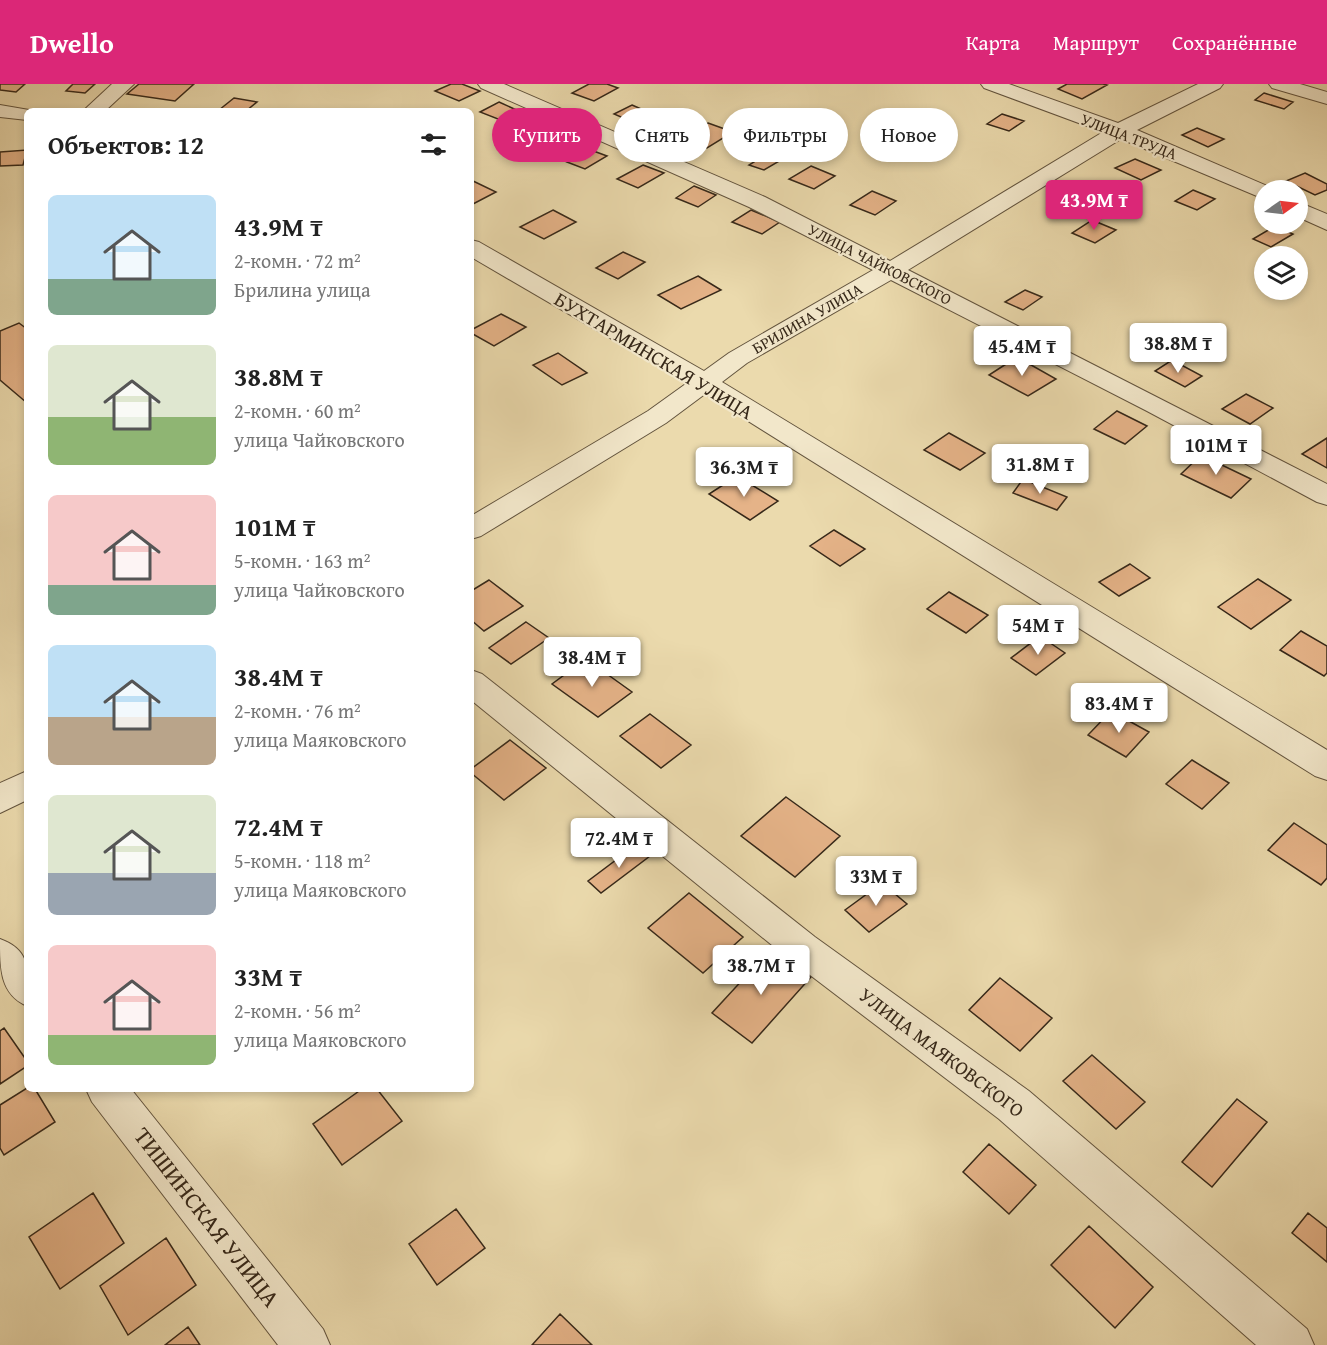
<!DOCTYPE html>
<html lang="ru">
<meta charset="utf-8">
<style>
:root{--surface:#fff;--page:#f2f2f2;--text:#222;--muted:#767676;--accent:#db2777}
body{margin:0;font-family:"Gentium Book Plus",serif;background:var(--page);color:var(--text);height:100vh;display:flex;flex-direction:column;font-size:22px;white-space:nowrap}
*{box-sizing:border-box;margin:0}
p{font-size:20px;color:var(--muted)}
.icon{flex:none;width:33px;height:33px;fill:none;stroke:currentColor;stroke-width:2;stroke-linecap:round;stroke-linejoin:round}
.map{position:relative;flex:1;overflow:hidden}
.details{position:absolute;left:24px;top:24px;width:450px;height:984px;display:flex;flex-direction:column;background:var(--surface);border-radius:9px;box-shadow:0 3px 9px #0003}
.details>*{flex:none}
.guide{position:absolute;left:492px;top:24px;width:570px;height:54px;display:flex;gap:12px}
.needle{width:39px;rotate:76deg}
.tools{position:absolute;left:1254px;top:96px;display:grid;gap:12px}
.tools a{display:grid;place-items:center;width:54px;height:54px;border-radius:50%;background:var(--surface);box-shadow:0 3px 9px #0003;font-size:30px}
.price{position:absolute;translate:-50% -51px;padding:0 14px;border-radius:6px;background:#fff;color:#222;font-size:20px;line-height:39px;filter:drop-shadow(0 2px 3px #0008)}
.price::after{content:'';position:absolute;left:50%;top:36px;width:18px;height:14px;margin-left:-9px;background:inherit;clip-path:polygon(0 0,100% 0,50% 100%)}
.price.current{background:var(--accent);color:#fff}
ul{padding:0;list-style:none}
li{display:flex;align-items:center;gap:18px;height:150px;padding:0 24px}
li span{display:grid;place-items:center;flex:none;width:168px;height:120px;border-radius:9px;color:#555}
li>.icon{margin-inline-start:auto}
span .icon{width:72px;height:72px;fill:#fffc;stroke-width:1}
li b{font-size:26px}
h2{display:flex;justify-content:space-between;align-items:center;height:72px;padding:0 24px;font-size:26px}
.pill{padding:0 21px;border-radius:27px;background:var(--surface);box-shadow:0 3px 9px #0003;font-size:21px;line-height:54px}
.pill.current{background:var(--accent);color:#fff}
header{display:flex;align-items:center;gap:36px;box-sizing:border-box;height:84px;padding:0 30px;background:var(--accent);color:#fff}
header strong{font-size:28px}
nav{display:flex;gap:33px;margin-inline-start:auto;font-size:21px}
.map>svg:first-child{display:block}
.building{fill:#e5b388;stroke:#362819;stroke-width:1.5}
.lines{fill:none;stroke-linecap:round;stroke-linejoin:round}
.minor-casing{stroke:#63543e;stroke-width:2}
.minor{fill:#f2e7ca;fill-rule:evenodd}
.labels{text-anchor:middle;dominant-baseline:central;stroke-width:4.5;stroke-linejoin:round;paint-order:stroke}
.far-street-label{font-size:16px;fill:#362819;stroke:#f2e7ca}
.street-label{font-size:20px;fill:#362819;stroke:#f2e7ca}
.near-street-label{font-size:24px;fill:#362819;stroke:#f2e7ca}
</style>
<header>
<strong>Dwello</strong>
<nav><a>Карта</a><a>Маршрут</a><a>Сохранённые</a></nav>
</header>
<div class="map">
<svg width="1327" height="1261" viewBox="0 0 1327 1261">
<rect width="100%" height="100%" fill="#ebdaad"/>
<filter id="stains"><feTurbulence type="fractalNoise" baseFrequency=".00333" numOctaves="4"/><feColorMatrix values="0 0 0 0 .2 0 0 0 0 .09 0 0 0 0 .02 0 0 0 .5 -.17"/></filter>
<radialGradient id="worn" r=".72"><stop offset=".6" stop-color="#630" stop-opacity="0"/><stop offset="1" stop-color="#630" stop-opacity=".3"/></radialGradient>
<path class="building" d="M0 0H25L16 8 0 6Z
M73 0H95L85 9 66 7Z
M139 0H194L175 17 127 10Z
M451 0H462L480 7 459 17 435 7Z
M589 0H607L618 4 594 17 572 9Z
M1067 0H1103L1107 1 1082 15 1058 5Z
M1264 9 1293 18 1284 25 1255 16Z
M234 14 257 18 246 27 219 26Z
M499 18 521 28 503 37 480 28Z
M632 21 655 31 637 40 614 30Z
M1002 30 1024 37 1009 47 987 40Z
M545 37 568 47 543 59 520 48Z
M708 39 733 48 707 64 681 55Z
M1197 44 1224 55 1208 63 1182 51Z
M588 65 607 72 585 85 567 78Z
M27 66 23 81 0 82V68Z
M773 66 788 72 764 86 749 81Z
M1135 75 1161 86 1141 96 1115 84Z
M643 81 664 89 638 104 617 95Z
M811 82 835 92 814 105 789 95Z
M1305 89 1327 100V106L1315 111 1286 97Z
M471 96 496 108 473 120Z
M694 102 716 111 698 123 676 114Z
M1193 106 1215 115 1197 126 1175 117Z
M872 107 896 117 875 131 850 121Z
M553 126 576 138 544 155 520 143Z
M751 126 780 138 762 150 732 138Z
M1092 136 1116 146 1095 159 1072 149Z
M1275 142 1293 150 1271 163 1253 155Z
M623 168 645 178 618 195 596 184Z
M698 192 721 206 681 225 658 211Z
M1025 206 1042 213 1023 226 1005 218Z
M501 230 526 243 494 262 471 249V246Z
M19 239 27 245V319L0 296V247Z
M558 269 587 289 562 301 533 281Z
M1017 273 1056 295 1028 312 989 291Z
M1172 276 1202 292 1185 303 1155 287Z
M1246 310 1273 324 1250 340 1222 325Z
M1117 327 1147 342 1125 360 1094 345Z
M949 349 985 369 960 386 924 366Z
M1327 354V384L1302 370Z
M1201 371 1251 395 1231 414 1181 390Z
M737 392 778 417 750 436 709 410Z
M1023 395 1067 413 1057 426 1013 409Z
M834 446 865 465 840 482 810 462Z
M1130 480 1150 494 1119 512 1099 498Z
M1258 495 1291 516 1251 545 1218 523Z
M489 496 523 522 484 547 471 536V507Z
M949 508 988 531 966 549 927 525Z
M526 538 549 554 511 580 489 564Z
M1301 547 1327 562V589L1324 592 1280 566Z
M1040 552 1065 569 1036 591 1011 574Z
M586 575 632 608 598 633 552 600Z
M1111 627 1149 648 1126 673 1088 651Z
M650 630 691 661 661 684 620 652Z
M510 656 546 684 504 716 471 689V685Z
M1192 676 1229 699 1202 725 1166 700Z
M786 713 840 752 795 793 741 752Z
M1294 739 1327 761V794L1321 801 1268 766Z
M636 761 650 772 601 809 588 797Z
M882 799 907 820 869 848 845 826Z
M689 809 743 853 703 889 648 844Z
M770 866 811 893 752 959 712 929Z
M1000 894 1052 934 1020 967 969 926Z
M4 944 27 977V982L0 1000V947Z
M1092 971 1145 1018 1116 1045 1063 997Z
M27 1004 35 1005 55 1038 4 1071 0 1064V1021Z
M362 1005H377L402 1037 342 1081 313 1040Z
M1237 1015 1267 1038 1212 1103 1182 1078Z
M989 1060 1036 1101 1009 1130 963 1088Z
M93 1109 124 1159 60 1205 29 1153Z
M456 1125 485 1164 437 1201 409 1160Z
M1308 1129 1327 1144V1178L1292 1149Z
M1089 1142 1153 1203 1115 1244 1051 1181Z
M166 1154 196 1201 128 1251 100 1202Z
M560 1230 592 1261H532Z
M188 1243 200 1261H165Z"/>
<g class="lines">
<defs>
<path id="minor" d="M112 0H134L105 27H83Z
M478 0H504L765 113 890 177 1103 48 984 4 981 0H1009L1118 39 1198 0H1223L1220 4 1137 46 1272 104 1273 106H1264V115L1121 55 908 186 1327 400V421L1317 418 1147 327 891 196 747 279 722 298 1327 666V696L1315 692 705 310 666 339 481 452 471 455V432L648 327 687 299 471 173V156L479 158 704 287 729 269 873 186 749 123 481 4Z
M1269 0H1300L1327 8V20L1272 4Z
M0 21 35 27H27V36L0 33Z
M1298 118 1327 130V146L1298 133Z
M471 586 482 590 815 853 1029 1007 1307 1245 1314 1261H1256L999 1035 789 875 471 616Z
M27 687V716L0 729V699Z
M0 855C34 867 27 891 27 922 0 910 0 885 0 855Z
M86 1005H131L323 1245 330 1261H278L92 1018Z"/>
</defs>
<use href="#minor" class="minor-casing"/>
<use href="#minor" class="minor"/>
</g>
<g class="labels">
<g class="far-street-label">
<text transform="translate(1129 52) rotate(21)">УЛИЦА ТРУДА</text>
<text transform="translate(880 180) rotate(27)">УЛИЦА ЧАЙКОВСКОГО</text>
<text transform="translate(807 234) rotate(-30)">БРИЛИНА УЛИЦА</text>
</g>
<g class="street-label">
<text transform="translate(654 271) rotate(31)">БУХТАРМИНСКАЯ УЛИЦА</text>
<text transform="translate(942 968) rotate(37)">УЛИЦА МАЯКОВСКОГО</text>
</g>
<g class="near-street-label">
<text transform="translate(207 1133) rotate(52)">ТИШИНСКАЯ УЛИЦА</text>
</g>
</g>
<rect width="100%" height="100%" filter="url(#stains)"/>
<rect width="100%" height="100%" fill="url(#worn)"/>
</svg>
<div class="tools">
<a><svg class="needle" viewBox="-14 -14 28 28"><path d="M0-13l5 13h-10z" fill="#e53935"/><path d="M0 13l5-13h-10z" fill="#767676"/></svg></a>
<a><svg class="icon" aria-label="layers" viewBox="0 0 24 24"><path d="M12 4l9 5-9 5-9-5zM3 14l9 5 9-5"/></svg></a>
</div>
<b class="price current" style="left:1094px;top:147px">43.9M ₸</b>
<b class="price" style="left:1178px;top:290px">38.8M ₸</b>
<b class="price" style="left:1022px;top:293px">45.4M ₸</b>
<b class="price" style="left:1216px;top:392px">101M ₸</b>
<b class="price" style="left:1040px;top:411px">31.8M ₸</b>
<b class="price" style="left:744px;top:414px">36.3M ₸</b>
<b class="price" style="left:1038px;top:572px">54M ₸</b>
<b class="price" style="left:592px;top:604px">38.4M ₸</b>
<b class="price" style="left:1119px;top:650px">83.4M ₸</b>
<b class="price" style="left:619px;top:785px">72.4M ₸</b>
<b class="price" style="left:876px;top:823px">33M ₸</b>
<b class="price" style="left:761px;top:912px">38.7M ₸</b>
<div class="guide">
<a class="pill current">Купить</a>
<a class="pill">Снять</a>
<a class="pill">Фильтры</a>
<a class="pill">Новое</a>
</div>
<section class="details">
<h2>Объектов: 12<svg class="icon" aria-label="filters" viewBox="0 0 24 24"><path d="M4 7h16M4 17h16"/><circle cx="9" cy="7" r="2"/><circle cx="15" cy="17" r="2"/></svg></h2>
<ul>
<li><span style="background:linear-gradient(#bfe0f5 70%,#7fa58c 0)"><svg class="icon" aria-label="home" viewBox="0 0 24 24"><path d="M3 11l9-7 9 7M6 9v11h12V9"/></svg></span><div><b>43.9M ₸</b><p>2-комн. · 72 m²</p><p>Брилина улица</p></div></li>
<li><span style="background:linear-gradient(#dfe7d0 60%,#8fb573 0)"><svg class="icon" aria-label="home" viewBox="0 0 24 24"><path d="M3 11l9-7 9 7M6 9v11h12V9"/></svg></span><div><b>38.8M ₸</b><p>2-комн. · 60 m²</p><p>улица Чайковского</p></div></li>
<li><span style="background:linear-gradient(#f6c9c9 75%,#7fa58c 0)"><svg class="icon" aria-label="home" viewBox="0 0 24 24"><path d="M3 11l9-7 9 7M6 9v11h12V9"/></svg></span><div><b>101M ₸</b><p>5-комн. · 163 m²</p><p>улица Чайковского</p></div></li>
<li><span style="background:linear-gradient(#bfe0f5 60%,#b9a48a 0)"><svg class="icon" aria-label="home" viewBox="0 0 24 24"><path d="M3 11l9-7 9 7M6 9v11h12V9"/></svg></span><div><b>38.4M ₸</b><p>2-комн. · 76 m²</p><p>улица Маяковского</p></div></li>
<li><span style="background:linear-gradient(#dfe7d0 65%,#9aa5b1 0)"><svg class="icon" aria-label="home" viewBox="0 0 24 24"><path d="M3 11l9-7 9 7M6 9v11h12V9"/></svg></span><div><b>72.4M ₸</b><p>5-комн. · 118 m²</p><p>улица Маяковского</p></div></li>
<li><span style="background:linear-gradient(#f6c9c9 75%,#8fb573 0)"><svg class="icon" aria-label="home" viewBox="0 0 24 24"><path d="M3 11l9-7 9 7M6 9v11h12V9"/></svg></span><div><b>33M ₸</b><p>2-комн. · 56 m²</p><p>улица Маяковского</p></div></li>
</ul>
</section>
</div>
